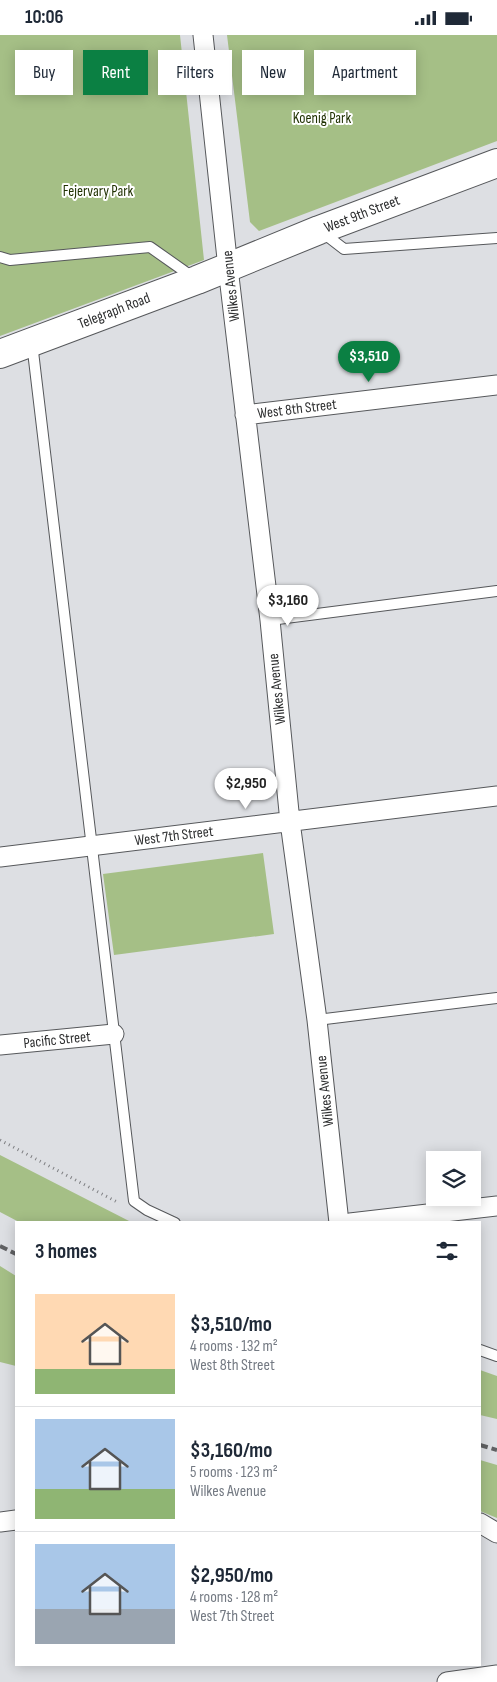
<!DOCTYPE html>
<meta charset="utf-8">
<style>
:root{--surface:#fff;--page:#f2f2f3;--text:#1f2937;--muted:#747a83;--line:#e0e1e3;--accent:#0b8043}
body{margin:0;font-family:"Sofia Sans Condensed",sans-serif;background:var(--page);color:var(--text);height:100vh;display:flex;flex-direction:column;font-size:19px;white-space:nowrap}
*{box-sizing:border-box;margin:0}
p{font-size:16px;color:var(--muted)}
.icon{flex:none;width:28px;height:28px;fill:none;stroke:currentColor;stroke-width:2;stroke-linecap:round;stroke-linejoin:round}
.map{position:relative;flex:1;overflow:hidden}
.details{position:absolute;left:15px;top:1186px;width:466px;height:445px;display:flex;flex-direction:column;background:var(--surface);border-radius:0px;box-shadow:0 2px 12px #0003}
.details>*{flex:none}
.guide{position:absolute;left:15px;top:15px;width:468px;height:45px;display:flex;gap:10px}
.fabs{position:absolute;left:426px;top:1116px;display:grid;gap:10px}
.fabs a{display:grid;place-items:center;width:55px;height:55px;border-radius:0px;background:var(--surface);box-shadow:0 2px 12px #0003;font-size:25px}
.price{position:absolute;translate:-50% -42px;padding:0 11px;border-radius:18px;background:#fff;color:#222;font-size:16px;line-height:32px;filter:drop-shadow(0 1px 2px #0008)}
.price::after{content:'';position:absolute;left:50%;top:30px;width:15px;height:11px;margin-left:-8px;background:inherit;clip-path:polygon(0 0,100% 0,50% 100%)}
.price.active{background:var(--accent);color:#fff}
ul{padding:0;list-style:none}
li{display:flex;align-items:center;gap:15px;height:125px;padding:0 20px}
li+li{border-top:1px solid var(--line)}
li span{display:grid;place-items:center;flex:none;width:140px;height:100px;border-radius:0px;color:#555}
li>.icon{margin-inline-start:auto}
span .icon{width:60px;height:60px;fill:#fffc;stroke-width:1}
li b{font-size:21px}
h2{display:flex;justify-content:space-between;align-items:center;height:60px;padding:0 20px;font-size:21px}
.pill{padding:0 18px;border-radius:0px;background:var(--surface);box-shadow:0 2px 12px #0003;font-size:18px;line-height:45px}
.pill.active{background:var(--accent);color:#fff}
.status{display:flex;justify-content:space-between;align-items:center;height:35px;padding:0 25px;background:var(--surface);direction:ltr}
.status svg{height:14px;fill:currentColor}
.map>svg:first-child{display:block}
.green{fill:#a5bf86}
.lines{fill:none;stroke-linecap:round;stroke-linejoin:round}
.lane-casing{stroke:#56585b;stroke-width:12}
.street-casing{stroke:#56585b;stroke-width:21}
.secondary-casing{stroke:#56585b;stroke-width:30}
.path{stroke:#7e7f82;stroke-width:3;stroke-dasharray:1 4;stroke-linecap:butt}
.lane{stroke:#fff;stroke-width:10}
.street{stroke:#fff;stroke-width:19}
.secondary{stroke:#fff;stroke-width:28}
.rail{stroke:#606163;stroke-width:4;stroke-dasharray:8 4;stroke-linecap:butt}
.labels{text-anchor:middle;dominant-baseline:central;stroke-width:4;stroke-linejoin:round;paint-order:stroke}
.park-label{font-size:15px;fill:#1f3000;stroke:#fff}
.street-label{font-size:15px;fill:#2e2f30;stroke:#fff}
</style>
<div class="status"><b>10:06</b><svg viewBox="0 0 49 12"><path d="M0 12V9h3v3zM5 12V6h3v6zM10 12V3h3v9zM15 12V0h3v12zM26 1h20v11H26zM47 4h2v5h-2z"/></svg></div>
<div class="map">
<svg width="497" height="1647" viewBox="0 0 497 1647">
<rect width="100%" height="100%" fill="#dddfe3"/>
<path class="green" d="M0 0H180L204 225 0 301Z
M227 0H497V106L259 196 250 187Z
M263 818 274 899 114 920 103 839Z
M0 1120 131 1187H19L0 1177Z
M0 1231 16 1241V1331L0 1327Z
M480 1335 497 1341V1384L480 1380Z
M480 1425 497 1430V1483L480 1476Z"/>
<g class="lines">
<defs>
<path id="lane" d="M322 197 344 214 497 203
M0 222 10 225 150 212 194 243
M32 308 134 1166 147 1175 175 1188
M270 585 497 556
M317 985 497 963
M480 1315 497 1321"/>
<path id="street" d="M203 0 228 233 270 585 290 787 317 985 339 1188
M245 380 497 350
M0 822 497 761
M0 1010 114 999
M350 1188 497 1171
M0 1487 16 1485
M480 1488 497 1498
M447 1647 497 1640"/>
<path id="secondary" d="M0 319 197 245 319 195 497 128"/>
</defs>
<use href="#lane" class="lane-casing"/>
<use href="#street" class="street-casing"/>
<use href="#secondary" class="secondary-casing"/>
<path class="path" d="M0 1105 119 1168"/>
<use href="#lane" class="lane"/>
<use href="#street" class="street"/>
<use href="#secondary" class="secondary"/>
<path class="rail" d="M0 1211 16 1219
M480 1410 497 1415"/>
</g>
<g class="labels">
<g class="park-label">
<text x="322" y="83">Koenig Park</text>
<text x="98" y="156">Fejervary Park</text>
</g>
<g class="street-label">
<text transform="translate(362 179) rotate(-21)">West 9th Street</text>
<text transform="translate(231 251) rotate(-96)">Wilkes Avenue</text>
<text transform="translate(114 276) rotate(-21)">Telegraph Road</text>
<text transform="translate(297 374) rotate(-7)">West 8th Street</text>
<text transform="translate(277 654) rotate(-96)">Wilkes Avenue</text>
<text transform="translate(174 801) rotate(-7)">West 7th Street</text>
<text transform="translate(57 1005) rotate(-6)">Pacific Street</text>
<text transform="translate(325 1056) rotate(-96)">Wilkes Avenue</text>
</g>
</g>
</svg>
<div class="fabs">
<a><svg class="icon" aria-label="layers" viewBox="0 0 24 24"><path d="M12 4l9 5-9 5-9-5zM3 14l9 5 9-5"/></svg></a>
</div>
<b class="price active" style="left:369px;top:348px">$3,510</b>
<b class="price" style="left:288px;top:592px">$3,160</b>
<b class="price" style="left:246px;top:775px">$2,950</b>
<div class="guide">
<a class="pill">Buy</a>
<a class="pill active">Rent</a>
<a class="pill">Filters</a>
<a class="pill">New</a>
<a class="pill">Apartment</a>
</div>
<section class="details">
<h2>3 homes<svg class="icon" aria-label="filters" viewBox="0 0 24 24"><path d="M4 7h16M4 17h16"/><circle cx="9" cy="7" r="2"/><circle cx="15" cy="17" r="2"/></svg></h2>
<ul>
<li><span style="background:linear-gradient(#ffd9b3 75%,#8fb573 0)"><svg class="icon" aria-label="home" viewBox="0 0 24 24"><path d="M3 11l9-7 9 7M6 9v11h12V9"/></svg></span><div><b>$3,510/mo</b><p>4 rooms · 132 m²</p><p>West 8th Street</p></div></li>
<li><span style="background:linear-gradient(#a9c7e8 70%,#8fb573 0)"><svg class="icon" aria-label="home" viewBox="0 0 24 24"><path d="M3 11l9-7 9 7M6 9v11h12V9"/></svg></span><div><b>$3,160/mo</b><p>5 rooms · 123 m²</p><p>Wilkes Avenue</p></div></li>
<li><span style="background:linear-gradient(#a9c7e8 65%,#9aa5b1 0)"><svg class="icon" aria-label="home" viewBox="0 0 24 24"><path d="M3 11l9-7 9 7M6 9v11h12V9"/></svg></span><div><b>$2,950/mo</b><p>4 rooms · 128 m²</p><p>West 7th Street</p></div></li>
</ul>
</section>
</div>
